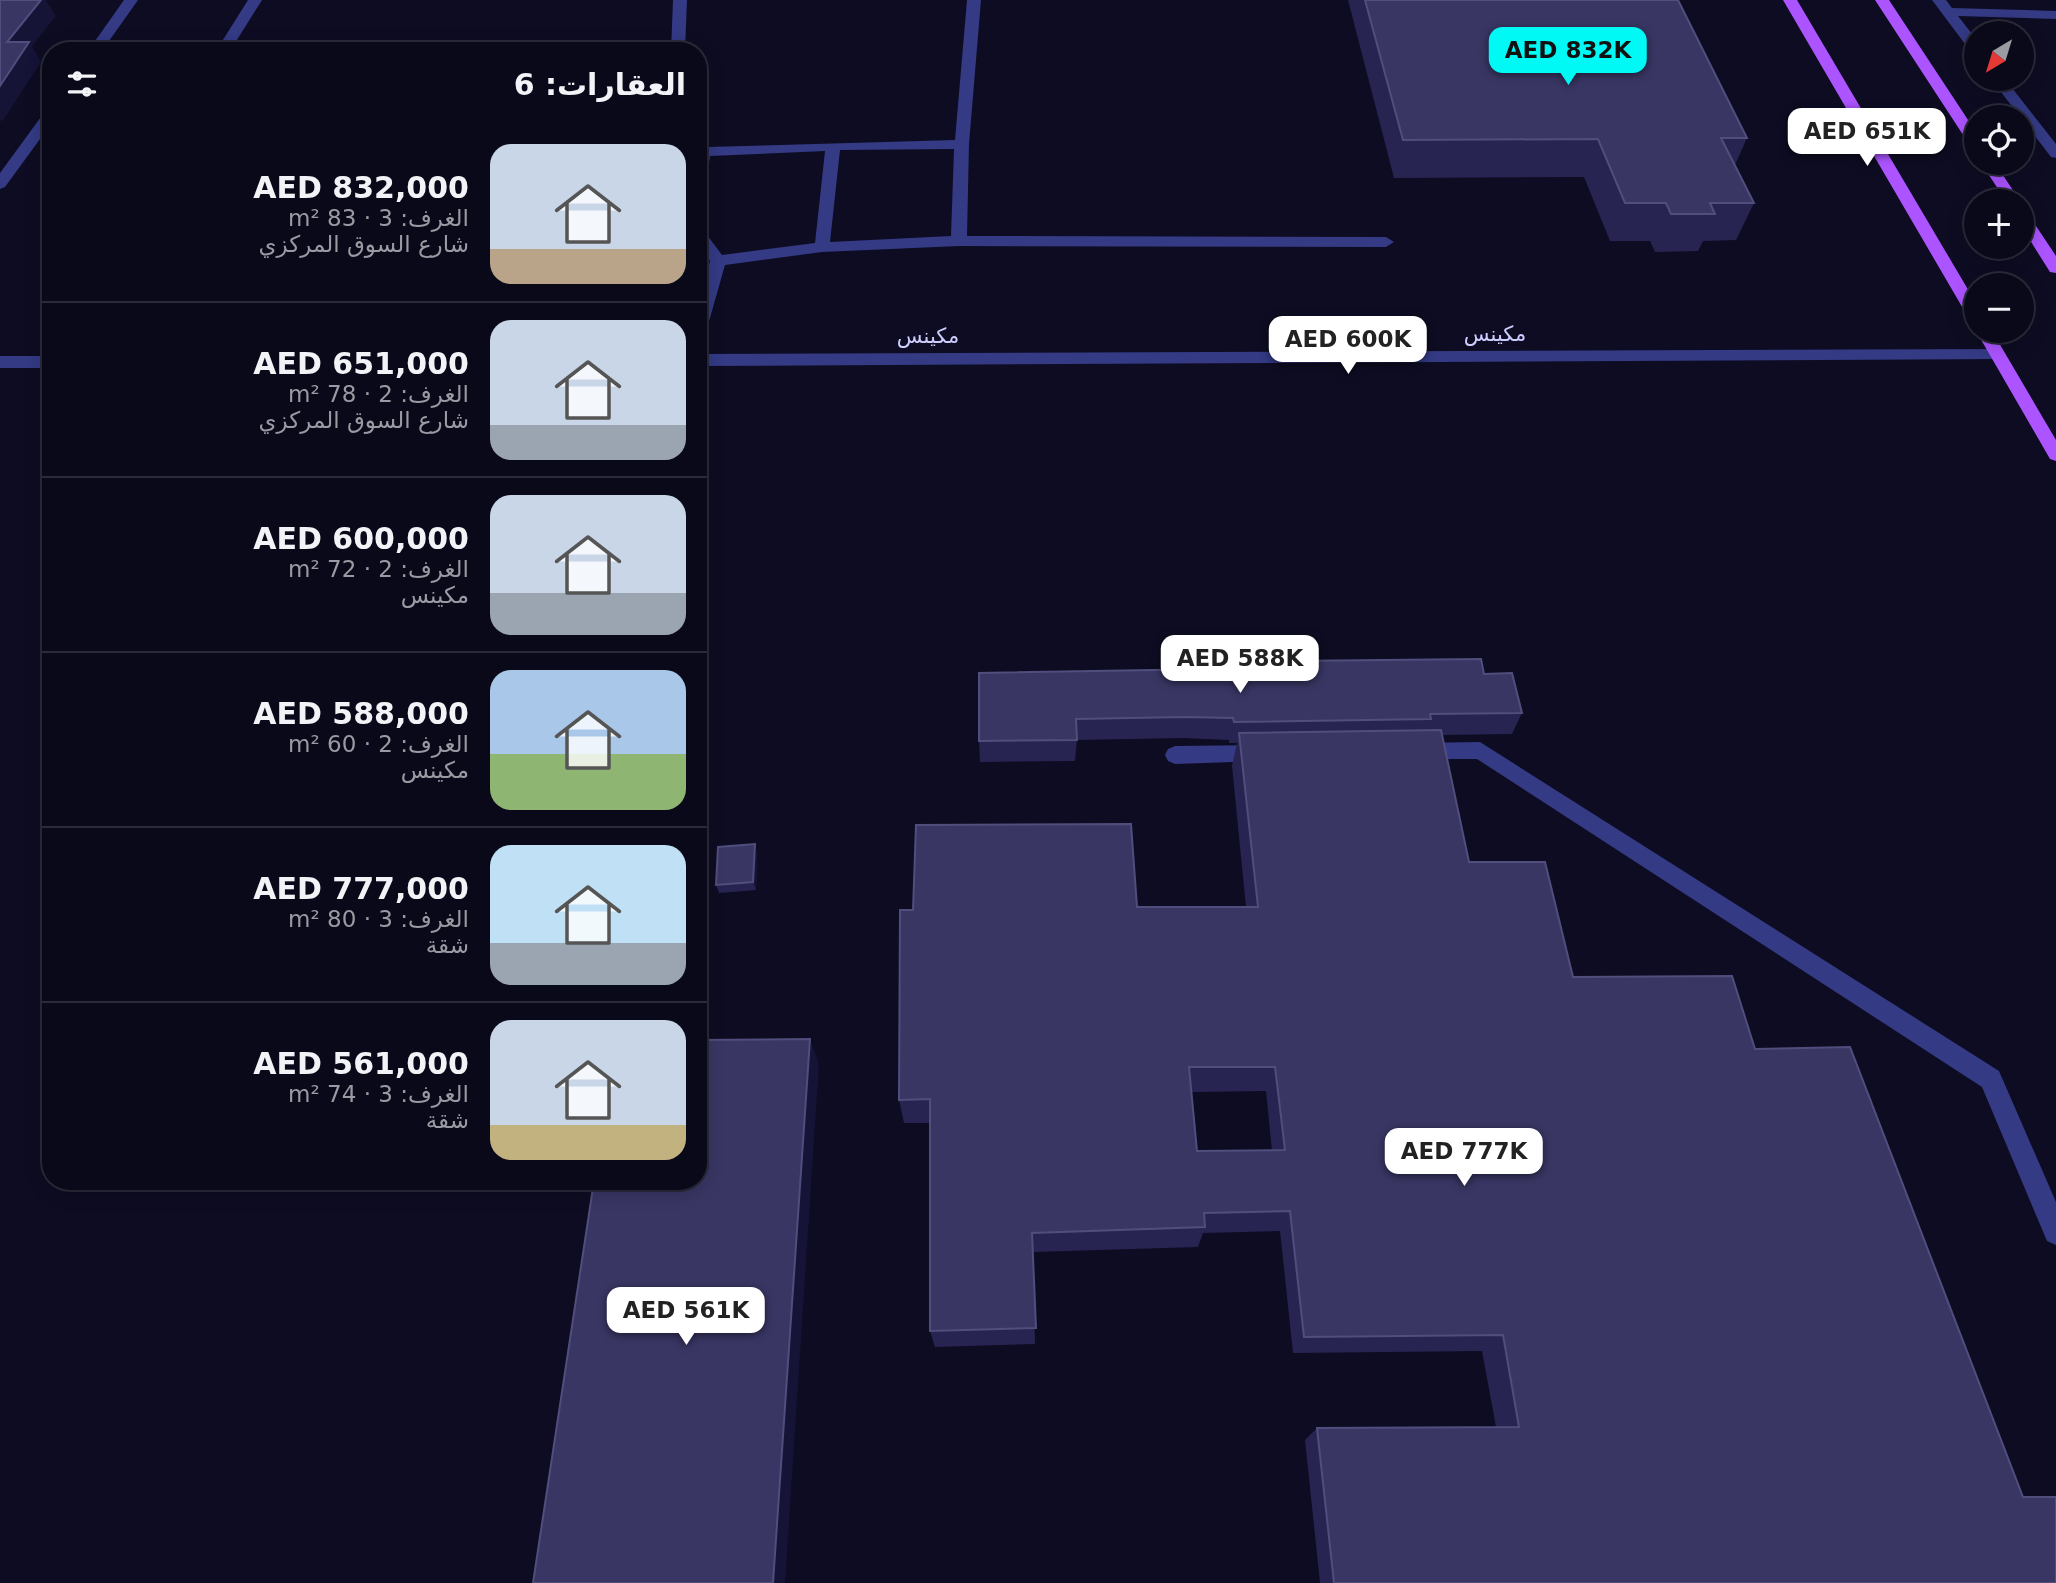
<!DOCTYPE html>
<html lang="ar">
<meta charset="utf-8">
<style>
:root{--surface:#0a091a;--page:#181727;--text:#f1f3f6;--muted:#999aa2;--line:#2a2a39;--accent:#00f8f5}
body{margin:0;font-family:"DejaVu Sans",Cairo,sans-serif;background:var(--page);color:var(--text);direction:rtl;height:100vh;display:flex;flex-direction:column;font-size:26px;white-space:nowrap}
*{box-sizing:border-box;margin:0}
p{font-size:23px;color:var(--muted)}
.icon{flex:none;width:38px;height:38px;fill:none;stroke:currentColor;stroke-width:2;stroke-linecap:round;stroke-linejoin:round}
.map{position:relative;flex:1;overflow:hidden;direction:ltr}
.sheet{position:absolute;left:42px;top:42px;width:665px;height:1148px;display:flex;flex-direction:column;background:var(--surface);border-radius:28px;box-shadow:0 4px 18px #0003,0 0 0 2px var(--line);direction:rtl}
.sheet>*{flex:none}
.needle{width:46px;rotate:218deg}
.fabs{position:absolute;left:1964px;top:21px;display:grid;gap:14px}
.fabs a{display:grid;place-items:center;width:70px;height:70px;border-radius:50%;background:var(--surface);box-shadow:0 4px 18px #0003,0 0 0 2px var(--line);font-size:35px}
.price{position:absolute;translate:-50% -60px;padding:0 16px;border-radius:14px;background:#fff;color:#222;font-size:23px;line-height:46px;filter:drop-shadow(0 2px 4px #0008)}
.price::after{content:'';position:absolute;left:50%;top:42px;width:21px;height:16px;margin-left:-10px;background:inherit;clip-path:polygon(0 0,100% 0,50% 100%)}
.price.current{background:var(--accent);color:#111}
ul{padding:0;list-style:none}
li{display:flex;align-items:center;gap:21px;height:175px;padding:0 21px}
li+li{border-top:2px solid var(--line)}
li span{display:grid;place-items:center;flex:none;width:196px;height:140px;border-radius:21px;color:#555}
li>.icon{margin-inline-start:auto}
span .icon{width:84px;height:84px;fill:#fffc;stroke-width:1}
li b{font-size:30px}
h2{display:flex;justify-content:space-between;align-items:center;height:84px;padding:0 21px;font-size:30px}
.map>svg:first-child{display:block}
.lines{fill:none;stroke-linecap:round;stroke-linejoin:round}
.minor{fill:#343a84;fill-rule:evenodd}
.major{fill:#ac54ff;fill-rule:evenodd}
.wall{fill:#272451;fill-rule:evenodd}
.shaded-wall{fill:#151336}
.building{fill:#393664;stroke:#504e7c;stroke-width:2;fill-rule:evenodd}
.labels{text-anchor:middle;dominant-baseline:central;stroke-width:7;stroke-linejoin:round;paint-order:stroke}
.far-street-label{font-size:21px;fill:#cdcdff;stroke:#0d0c22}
</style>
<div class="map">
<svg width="2056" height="1583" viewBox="0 0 2056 1583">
<rect width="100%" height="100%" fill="#0d0c22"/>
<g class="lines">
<path class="minor" d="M124 0H138L102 51H88Z
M248 0H262L230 51H216Z
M673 0H687L685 51H671Z
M967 0H981L969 144 967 236 1386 237 1394 242 1386 247 959 246 822 252 725 265 706 332 698 337V302L710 261 698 245V229L704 231 722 255 815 243 825 151 710 156 706 184 698 189V140L703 141 707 147 955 140ZM954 149 951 236 830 242 840 150Z
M1932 0H1946L1952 8 2056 11V19L1958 16 1976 39V53L1971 52Z
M1991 79H2005L2056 144V158L2051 157Z
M51 109V124L5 187 0 189V173L46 110Z
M1998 349 2006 355 2004 359 698 366V354Z
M0 356H51V368H0Z
M1480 742 1999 1071 2056 1202V1245L2047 1241 1982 1087 1477 759H1416L1409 757 1406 751 1409 745 1416 743Z
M1262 745 1269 747 1272 753 1269 759 1262 761 1175 764 1168 761 1165 755 1168 749 1175 746Z"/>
<path class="major" d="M1783 0H1797L1976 303V322L1968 317Z
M1875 0H1889L1976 132V148L1969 144Z
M1981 163H1995L2020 201H2006Z
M2021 209 2026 211 2056 256V273L2050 272 2021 226Z
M1976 331H1992L2056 440V461L2050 459Z"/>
</g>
<path class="wall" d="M1348 0H1678L1747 138 1735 165 1754 203 1736 240 1703 241 1698 251 1655 252 1650 241H1610L1584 177 1394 178Z
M1286 661 1484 674 1522 713 1512 734 1442 735 1469 862 1573 977 1755 1049 2056 1583H1320L1305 1440 1317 1428 1496 1427 1482 1351 1293 1353 1280 1231 1203 1233 1198 1247 1033 1252 1035 1344 935 1347 930 1331V1123H904L899 1100 1137 907H1246L1232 766 1237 743H1229V740L1182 738 1077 740 1075 761 980 762 979 741 1213 669 1214 666 1284 667ZM1266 1091 1272 1151H1197L1191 1092Z
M757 852 756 890 719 893 716 885Z"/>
<path class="shaded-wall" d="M41 0H46L56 16 32 46 41 62 2 122 0 119V86L7 42Z
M755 844 757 852 756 890 753 882Z
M810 1039 819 1064 785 1583H773Z"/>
<path class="building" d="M0 0H41L7 42H29L0 86Z
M1365 0H1678L1747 138H1721L1754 203H1710L1715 214H1671L1666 203H1625L1598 139 1403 140Z
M1481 659 1484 674 1512 673 1522 713 1430 714 1431 719 1234 722 1233 718 1185 717 1076 719 1077 740 979 741V673L1214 669V666L1287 667 1286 661Z
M1441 730 1469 862H1545L1573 977 1732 976 1755 1049 1850 1047 2023 1497H2056V1583H1334L1317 1428 1519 1427 1503 1335 1304 1337 1290 1211 1204 1213 1205 1227 1032 1233 1036 1328 930 1331V1099L899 1100 900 910H913L916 825 1131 824 1137 907H1258L1239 733ZM1189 1067H1275L1285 1150 1197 1151Z
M755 844 753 882 716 885 718 847Z
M810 1039 773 1583H533L594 1181H698V1040Z"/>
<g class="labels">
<g class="far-street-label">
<text x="1495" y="334">مكينس</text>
<text x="928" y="336">مكينس</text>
</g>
</g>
</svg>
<div class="fabs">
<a><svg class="needle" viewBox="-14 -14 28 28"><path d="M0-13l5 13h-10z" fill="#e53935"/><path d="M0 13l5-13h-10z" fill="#999aa2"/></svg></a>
<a><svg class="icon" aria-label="locate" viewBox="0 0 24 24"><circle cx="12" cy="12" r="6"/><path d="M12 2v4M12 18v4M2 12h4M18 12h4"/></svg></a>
<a>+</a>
<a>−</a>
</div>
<b class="price current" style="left:1568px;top:87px">AED 832K</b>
<b class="price" style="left:1867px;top:168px">AED 651K</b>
<b class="price" style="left:1348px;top:376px">AED 600K</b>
<b class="price" style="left:1240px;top:695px">AED 588K</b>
<b class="price" style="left:1464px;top:1188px">AED 777K</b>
<b class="price" style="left:686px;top:1347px">AED 561K</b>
<section class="sheet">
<h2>العقارات: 6<svg class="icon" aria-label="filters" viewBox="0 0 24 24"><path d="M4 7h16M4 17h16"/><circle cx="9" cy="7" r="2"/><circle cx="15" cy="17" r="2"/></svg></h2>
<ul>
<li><span style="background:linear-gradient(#c9d6e8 75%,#b9a48a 0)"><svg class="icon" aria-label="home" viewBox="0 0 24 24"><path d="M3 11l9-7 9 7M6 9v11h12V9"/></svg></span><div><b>AED 832,000</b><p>الغرف: 3 · 83 m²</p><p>شارع السوق المركزي</p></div></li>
<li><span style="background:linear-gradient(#c9d6e8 75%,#9aa5b1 0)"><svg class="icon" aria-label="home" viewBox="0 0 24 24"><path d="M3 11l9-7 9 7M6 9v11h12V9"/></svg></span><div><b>AED 651,000</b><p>الغرف: 2 · 78 m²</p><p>شارع السوق المركزي</p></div></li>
<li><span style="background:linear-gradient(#c9d6e8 70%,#9aa5b1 0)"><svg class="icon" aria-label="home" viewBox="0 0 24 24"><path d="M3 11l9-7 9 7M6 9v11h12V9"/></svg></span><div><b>AED 600,000</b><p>الغرف: 2 · 72 m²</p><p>مكينس</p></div></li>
<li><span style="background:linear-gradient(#a9c7e8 60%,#8fb573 0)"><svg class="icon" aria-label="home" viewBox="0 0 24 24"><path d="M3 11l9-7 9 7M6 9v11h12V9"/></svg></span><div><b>AED 588,000</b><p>الغرف: 2 · 60 m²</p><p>مكينس</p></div></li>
<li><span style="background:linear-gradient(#bfe0f5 70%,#9aa5b1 0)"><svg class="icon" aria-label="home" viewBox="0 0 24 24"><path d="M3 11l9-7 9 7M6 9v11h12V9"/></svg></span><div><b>AED 777,000</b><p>الغرف: 3 · 80 m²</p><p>شقة</p></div></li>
<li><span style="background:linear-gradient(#c9d6e8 75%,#c2b280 0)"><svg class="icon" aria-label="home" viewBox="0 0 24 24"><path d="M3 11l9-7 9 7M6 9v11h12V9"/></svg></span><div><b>AED 561,000</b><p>الغرف: 3 · 74 m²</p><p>شقة</p></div></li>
</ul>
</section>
</div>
